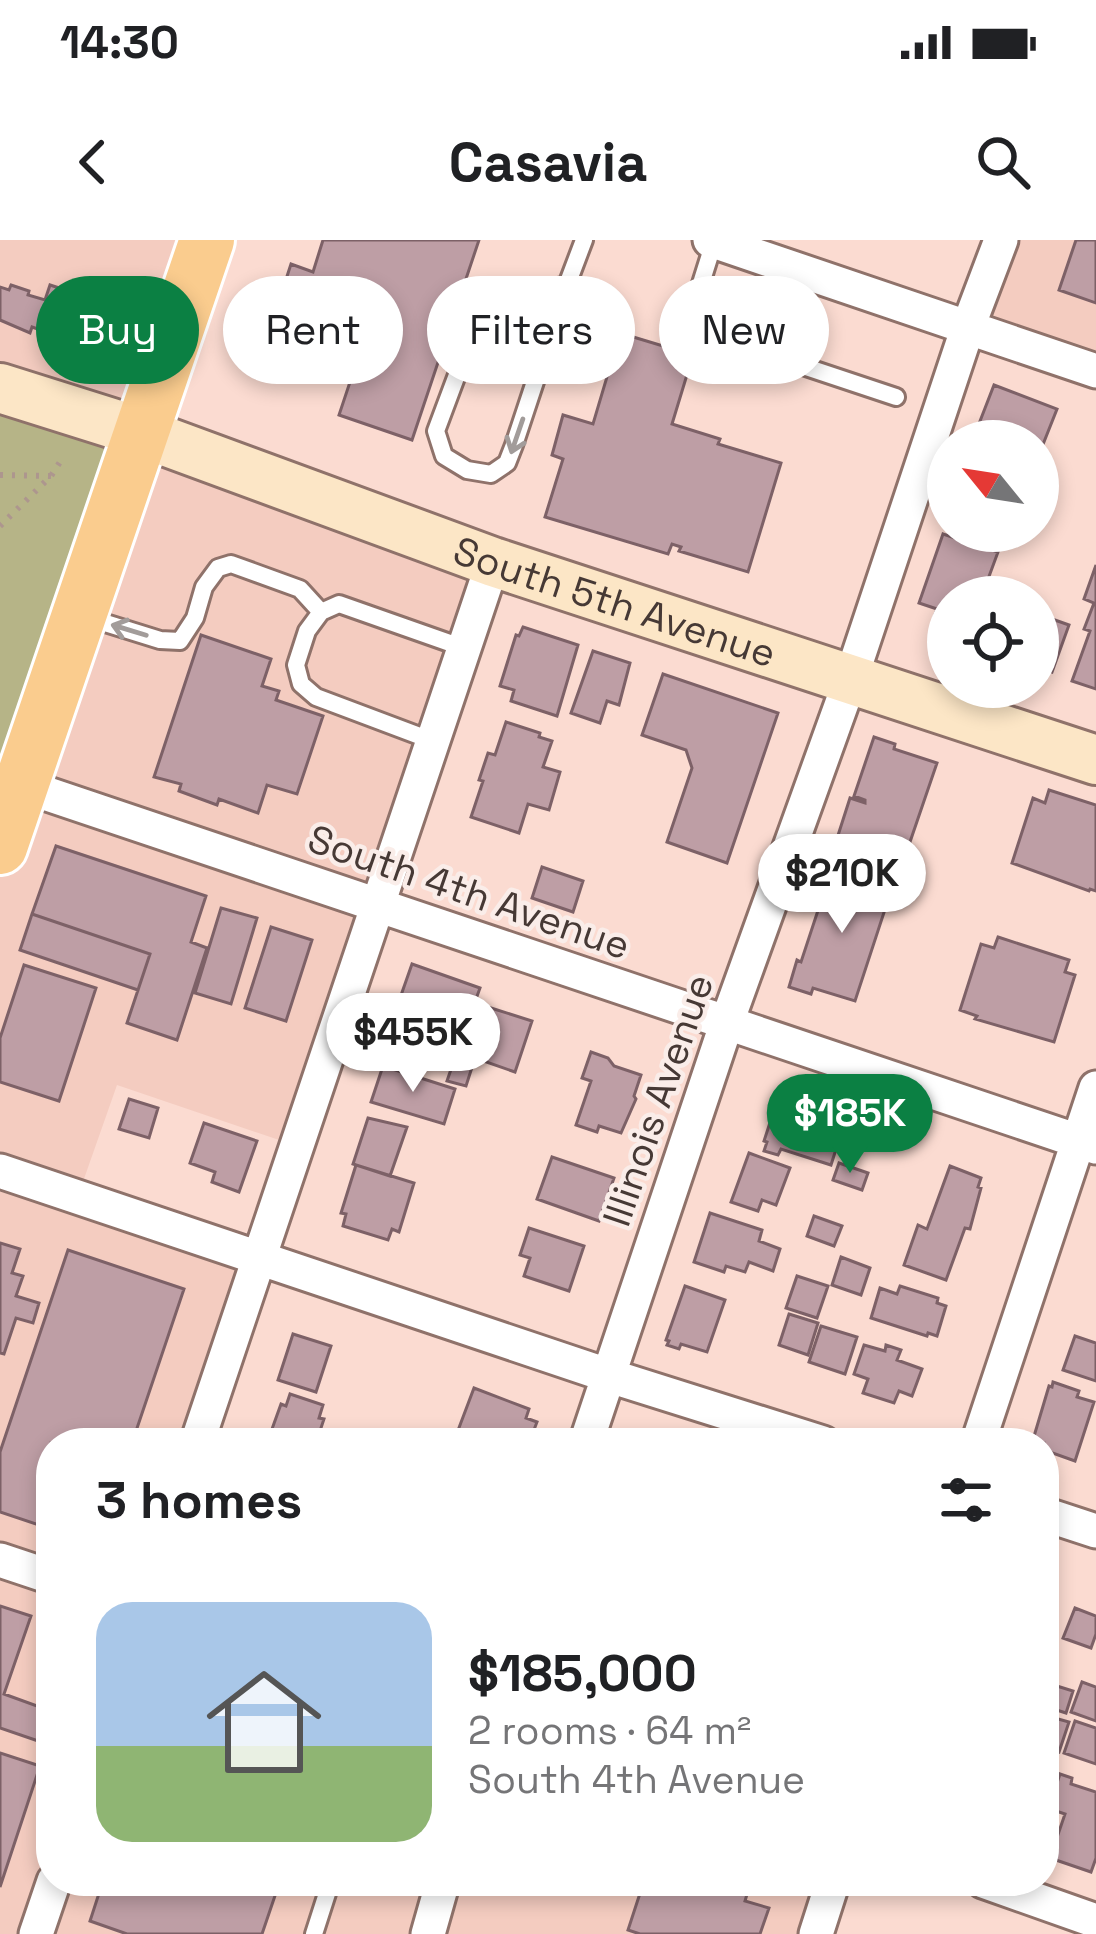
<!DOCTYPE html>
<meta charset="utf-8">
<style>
:root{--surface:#fff;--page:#f6f6f6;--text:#202124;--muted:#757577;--line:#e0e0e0;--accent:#0b8043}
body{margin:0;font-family:"Space Grotesk",sans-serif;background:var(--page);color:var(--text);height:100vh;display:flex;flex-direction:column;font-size:45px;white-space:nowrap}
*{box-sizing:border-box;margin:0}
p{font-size:39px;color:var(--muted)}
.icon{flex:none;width:66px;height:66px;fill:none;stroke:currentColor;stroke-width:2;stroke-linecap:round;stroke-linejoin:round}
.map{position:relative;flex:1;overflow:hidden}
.drawer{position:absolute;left:36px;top:1188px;width:1023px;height:468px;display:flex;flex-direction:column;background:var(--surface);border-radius:48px;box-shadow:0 6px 18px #0003}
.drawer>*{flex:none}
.guide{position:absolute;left:36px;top:36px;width:1026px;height:108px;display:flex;gap:24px}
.needle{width:78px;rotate:300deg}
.controls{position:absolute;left:927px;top:180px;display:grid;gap:24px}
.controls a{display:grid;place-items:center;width:132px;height:132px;border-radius:50%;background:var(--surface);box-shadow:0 6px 18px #0003;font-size:60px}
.price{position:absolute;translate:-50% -102px;padding:0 27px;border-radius:42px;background:#fff;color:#222;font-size:39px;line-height:78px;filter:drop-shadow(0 3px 6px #0008)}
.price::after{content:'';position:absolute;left:50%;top:72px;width:36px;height:27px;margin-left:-18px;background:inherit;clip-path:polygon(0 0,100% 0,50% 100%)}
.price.current{background:var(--accent);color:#fff}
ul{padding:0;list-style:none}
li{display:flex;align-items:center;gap:36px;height:300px;padding:0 60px}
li+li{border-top:3px solid var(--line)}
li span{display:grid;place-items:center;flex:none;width:336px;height:240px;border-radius:36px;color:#555}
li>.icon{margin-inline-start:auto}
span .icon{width:144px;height:144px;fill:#fffc;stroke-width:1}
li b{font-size:51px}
h2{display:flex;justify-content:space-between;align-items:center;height:144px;padding:0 60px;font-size:51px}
.tag{padding:0 42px;border-radius:54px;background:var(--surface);box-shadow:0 6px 18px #0003;font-size:42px;line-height:108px}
.tag.current{background:var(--accent);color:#fff}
.status{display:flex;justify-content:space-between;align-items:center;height:84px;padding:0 60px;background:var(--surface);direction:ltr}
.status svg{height:33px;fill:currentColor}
header{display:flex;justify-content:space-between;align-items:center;height:156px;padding:0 60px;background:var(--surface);font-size:54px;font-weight:700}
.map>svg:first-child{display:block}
.built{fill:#f4ccc0}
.green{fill:#b6b487}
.building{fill:#be9ea5;stroke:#7d6167;stroke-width:3}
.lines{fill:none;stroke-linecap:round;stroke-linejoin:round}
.service-casing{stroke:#8f726a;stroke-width:22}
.minor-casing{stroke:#8f726a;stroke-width:39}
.secondary-casing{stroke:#8f726a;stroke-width:54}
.primary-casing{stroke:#fff;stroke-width:60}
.path{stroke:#ad968e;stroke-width:6;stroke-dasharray:3 9;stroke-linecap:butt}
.service{stroke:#fff;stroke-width:16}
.minor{stroke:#fff;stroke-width:33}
.secondary{stroke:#fce6c6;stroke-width:48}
.primary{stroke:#facc8e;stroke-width:54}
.oneway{stroke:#a29c9a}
.labels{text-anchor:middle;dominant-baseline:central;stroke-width:9;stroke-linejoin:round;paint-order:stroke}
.street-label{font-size:39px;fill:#463935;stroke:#faede9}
</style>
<div class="status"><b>14:30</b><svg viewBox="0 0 49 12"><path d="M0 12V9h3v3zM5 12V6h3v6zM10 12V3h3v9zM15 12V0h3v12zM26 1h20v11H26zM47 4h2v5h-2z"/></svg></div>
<header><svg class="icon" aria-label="back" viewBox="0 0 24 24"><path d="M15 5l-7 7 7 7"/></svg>Casavia<svg class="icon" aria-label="search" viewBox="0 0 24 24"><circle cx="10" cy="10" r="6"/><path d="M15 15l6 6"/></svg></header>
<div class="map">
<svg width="1096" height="1694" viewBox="0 0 1096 1694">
<rect width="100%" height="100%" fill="#fbdbd1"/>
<path class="built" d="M0 0H197L135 181 0 140Z
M1012 0H1096V118L983 80Z
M147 202 481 328 372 656 33 539Z
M26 555 369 670 291 904 117 845 79 953 0 925V630Z
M0 937 251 1021 192 1203H51V1332L0 1315Z
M0 1328 51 1345V1630L31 1694H0Z
M61 1641H439L426 1694H44Z
M449 1641H826L809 1694H434Z"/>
<path class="green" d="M0 170 108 204 7 540 0 538Z"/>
<path class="building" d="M323 0H479L412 200 339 175 366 94 341 86 335 103 292 89 298 71 278 64 291 24 313 32Z
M1076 0H1096V63L1059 50Z
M11 45 29 51 28 55 45 60 50 45 102 62 91 97 81 94 78 103 32 87 30 93 0 80V47L9 50Z
M620 93 693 115 672 184 720 199 718 204 781 223 748 332 679 311 681 307 672 304 668 314 545 277 563 219 552 215 563 175 593 184Z
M994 145 1057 169 1038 217V201H994L975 194Z
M966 291H1011L1007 304 984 296 976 300 969 297Z
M943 294 998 312 984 350 995 354 994 357H948V382L934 377 937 369 919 363Z
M1096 325V449L1072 441 1090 391 1084 389 1094 363 1084 359Z
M1038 374 1069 385 1052 432 1038 427Z
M523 387 578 405 557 476 511 461 514 450 500 446 516 395 519 396Z
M201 395 271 419 262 446 279 451 276 460 323 476 297 554 267 545 258 573 219 559 217 565 179 551 181 544 154 537Z
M593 411 630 423 619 465 607 461 600 483 571 473Z
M663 434 778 473 727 623 667 602 692 528 686 510 642 495Z
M506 482 540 493 539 497 552 501 543 527 560 532 549 570 528 564 519 593 471 577 483 541 479 540 488 513 495 515Z
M874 497 895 504 894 509 937 523 898 637 832 614 850 558 865 563V560L854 556Z
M1049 550 1096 565V651L1090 649 1089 651 1012 623 1033 558 1045 563Z
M56 606 206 656 191 702 207 708 177 800 127 783 150 714 32 674Z
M542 627 583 641 573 672 532 658Z
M832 628 892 648 855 761 813 748 811 754 789 747 797 720 801 722Z
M221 668 257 678 231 764 195 753Z
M32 674 150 714 138 750 20 710Z
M271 687 312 700 286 781 245 768Z
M998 697 1069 720 1065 732 1075 735 1054 802 975 779 977 776 960 770 981 704 994 708Z
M412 724 480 748 467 784 399 761Z
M24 725 96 748 59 861 0 842V798Z
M491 768 532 781 515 832 475 818Z
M457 812 475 818 466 846 447 841Z
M591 812 608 818 614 826 641 835 634 856 636 859 621 893 599 886 597 892 576 885 591 841 582 838Z
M383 826 455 849 444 884 371 862Z
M129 859 158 868 149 898 119 889Z
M777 861 844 884 831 925 781 909 778 915 764 911 767 902 764 901Z
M368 878 407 887 390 936 353 924Z
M204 883 257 901 239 952 212 942 215 932 190 923Z
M749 913 790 928 776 965 762 960 758 971 731 962Z
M552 917 614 938 599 981 537 959Z
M839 923 868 933 862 950 833 940Z
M356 925 414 943 399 992 392 989 388 1000 343 986 346 974 341 973Z
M950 926 981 938 978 947 981 948 970 989 965 988 946 1040 904 1025 918 985 927 989Z
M710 973 762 990 759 1001 780 1009 773 1031 749 1022 745 1032 726 1026 724 1032 694 1022Z
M814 976 842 986 834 1006 807 996Z
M529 988 584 1006 569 1051 524 1036 530 1018 520 1015Z
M0 1003 20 1009 12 1033 23 1036 16 1056 39 1063 33 1083 16 1078 4 1114 0 1113Z
M68 1010 184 1049 132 1203H51V1289L0 1272V1212Z
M841 1017 870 1028 861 1055 832 1045Z
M797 1036 828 1046 817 1078 786 1068Z
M685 1046 725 1060 707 1112 681 1104 679 1109 667 1105 669 1101 666 1100Z
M900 1046 938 1058 937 1063 946 1066 937 1096 928 1093 927 1096 871 1078 880 1048 897 1054Z
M789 1074 818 1083 808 1115 779 1105Z
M821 1086 857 1097 845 1134 809 1122Z
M293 1094 331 1106 316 1152 278 1140Z
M1075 1096 1096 1103V1141L1063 1130Z
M864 1105 885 1111 886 1105 901 1110 897 1120 922 1129 912 1156 899 1151 894 1163 863 1153 868 1139 854 1134Z
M1053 1142 1079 1151 1077 1157 1094 1162 1075 1221 1044 1210V1203H1032L1049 1146 1052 1147Z
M474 1148 529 1169 526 1178 537 1182 529 1203 519 1200 517 1203H486L457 1193Z
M290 1154 323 1165 319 1178 324 1179 316 1203H267L281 1164 286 1166Z
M0 1366 31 1376 4 1454 51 1471V1493L47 1504 0 1488Z
M1075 1368 1096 1376V1394L1091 1408 1063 1398Z
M1044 1442 1073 1451 1066 1473 1044 1466Z
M1082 1442 1096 1447V1481L1071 1472Z
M1044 1475 1069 1482 1059 1512 1044 1507Z
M1075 1481 1096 1488V1524L1064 1513Z
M0 1513 40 1526 0 1647Z
M1060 1534 1072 1538 1071 1544 1096 1552V1618L1091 1632 1050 1618 1065 1574 1044 1567V1565L1050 1547 1055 1549Z
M103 1641H280L262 1694H127L90 1681Z
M644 1641H751L745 1661 769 1668 760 1694H640L628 1690Z"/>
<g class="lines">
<defs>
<path id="service" d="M714 2 693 69 694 85 710 95 896 157
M567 45 528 54 487 89 464 116 436 191 444 216 467 230 491 234 507 223 514 205 567 45 584 0
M86 377 160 400 180 401 195 378 204 347 218 328 231 324 300 349 321 372
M433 501 316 457 301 444 296 425 307 391 321 372 339 364 464 408
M314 1694 331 1641"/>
<path id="minor" d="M710 0 1096 131
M6 540 1096 907
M0 931 610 1136 823 1203
M197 1203 493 322
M586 1203 727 782 851 438 968 87 1001 0
M978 1203 1096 848
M1044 1274 1096 1291
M0 1320 51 1337
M983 1641 1096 1681
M36 1694 54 1641
M428 1694 443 1641
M816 1694 833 1641"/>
<g id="secondary">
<path id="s1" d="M0 148 140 192 493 322 1096 520"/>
</g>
<path id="primary" d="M0 607 207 0"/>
</defs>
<use href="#service" class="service-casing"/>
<use href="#minor" class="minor-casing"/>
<use href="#secondary" class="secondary-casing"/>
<use href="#primary" class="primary-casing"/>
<path class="path" d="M0 235 51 236
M0 286 51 236 60 222"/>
<use href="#service" class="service"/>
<use href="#minor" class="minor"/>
<use href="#secondary" class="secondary"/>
<use href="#primary" class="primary"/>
</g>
<defs><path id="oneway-shaft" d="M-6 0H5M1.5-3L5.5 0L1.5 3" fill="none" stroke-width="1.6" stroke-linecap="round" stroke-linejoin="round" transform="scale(3)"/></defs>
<g class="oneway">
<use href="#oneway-shaft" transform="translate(517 196) rotate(109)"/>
<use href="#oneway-shaft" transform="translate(129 390) rotate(-163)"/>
</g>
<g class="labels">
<g class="street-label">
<text stroke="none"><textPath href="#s1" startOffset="651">South 5th Avenue</textPath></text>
<text transform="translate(469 652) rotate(19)">South 4th Avenue</text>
<text transform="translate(658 860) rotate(-71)">Illinois Avenue</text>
</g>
</g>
</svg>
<div class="controls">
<a><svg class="needle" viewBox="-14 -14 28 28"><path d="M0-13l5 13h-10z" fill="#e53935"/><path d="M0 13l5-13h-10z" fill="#757577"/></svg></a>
<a><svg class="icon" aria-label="locate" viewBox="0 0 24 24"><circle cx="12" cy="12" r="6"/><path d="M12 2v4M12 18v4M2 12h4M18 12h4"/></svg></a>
</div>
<b class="price" style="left:842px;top:696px">$210K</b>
<b class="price" style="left:413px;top:855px">$455K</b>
<b class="price current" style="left:850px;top:936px">$185K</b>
<div class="guide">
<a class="tag current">Buy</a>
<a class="tag">Rent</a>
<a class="tag">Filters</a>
<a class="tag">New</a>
</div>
<section class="drawer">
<h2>3 homes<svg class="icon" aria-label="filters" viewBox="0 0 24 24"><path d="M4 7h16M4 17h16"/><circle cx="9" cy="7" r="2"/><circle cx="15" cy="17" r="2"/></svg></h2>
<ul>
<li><span style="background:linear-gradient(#a9c7e8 60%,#8fb573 0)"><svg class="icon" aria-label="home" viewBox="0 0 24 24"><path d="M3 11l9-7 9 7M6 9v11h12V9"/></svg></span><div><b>$185,000</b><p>2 rooms · 64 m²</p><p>South 4th Avenue</p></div></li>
</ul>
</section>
</div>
